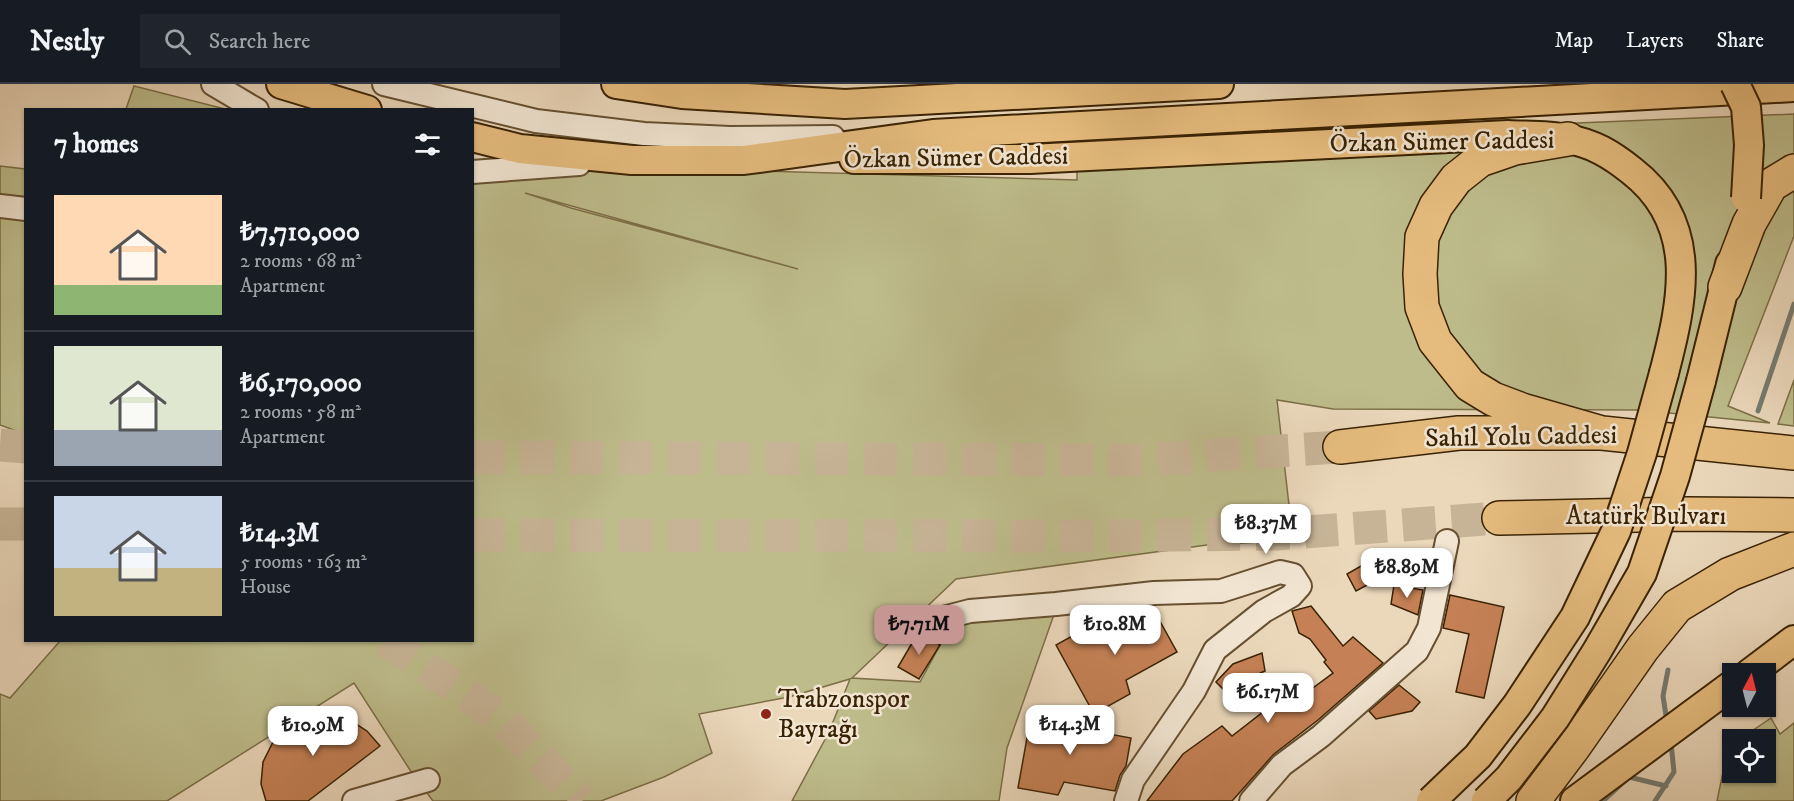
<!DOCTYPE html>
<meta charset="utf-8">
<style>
:root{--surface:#171b24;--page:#20242c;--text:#f1f3f6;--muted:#9ea1a6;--line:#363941;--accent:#c59692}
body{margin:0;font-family:"IM FELL DW Pica",serif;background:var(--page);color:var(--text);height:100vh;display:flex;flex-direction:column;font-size:22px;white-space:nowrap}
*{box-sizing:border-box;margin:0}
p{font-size:20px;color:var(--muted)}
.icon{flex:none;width:33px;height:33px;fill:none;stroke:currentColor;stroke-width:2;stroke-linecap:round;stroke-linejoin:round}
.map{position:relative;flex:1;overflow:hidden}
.drawer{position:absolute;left:24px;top:24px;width:450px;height:534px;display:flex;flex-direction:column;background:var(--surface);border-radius:0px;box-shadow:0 2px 4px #0004}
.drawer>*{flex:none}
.needle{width:39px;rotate:7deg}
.tools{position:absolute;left:1722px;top:579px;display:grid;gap:12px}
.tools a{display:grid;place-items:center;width:54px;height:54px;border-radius:0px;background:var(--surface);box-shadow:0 2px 4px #0004;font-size:30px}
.price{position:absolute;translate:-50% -51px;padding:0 14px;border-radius:12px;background:#fff;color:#222;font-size:20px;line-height:39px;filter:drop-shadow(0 2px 3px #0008)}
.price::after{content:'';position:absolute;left:50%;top:36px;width:18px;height:14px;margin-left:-9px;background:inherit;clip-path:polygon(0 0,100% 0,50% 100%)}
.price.active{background:var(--accent);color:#111}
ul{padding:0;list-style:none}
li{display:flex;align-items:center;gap:18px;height:150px;padding:0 30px}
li+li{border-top:2px solid var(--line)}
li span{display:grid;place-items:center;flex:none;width:168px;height:120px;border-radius:0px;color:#555}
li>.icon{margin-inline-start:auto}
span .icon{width:72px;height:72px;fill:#fffc;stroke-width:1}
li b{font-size:26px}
h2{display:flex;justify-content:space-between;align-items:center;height:72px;padding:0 30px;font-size:26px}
header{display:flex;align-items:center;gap:36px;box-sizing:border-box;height:84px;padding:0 30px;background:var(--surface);border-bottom:2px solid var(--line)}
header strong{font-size:28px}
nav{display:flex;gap:33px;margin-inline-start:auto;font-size:21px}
.search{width:420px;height:54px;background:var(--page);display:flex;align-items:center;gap:15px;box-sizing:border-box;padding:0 21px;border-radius:0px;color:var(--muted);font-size:22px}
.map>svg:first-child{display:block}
.green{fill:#bebc8b;stroke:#7c6f47;stroke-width:1.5;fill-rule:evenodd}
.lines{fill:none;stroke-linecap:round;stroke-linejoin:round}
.stream{stroke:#757b71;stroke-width:5}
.building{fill:#c58155;stroke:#392203;stroke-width:1.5}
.highway-tunnel{stroke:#c7b496;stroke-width:33;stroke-dasharray:33 16;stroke-linecap:butt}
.minor-casing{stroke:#665031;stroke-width:26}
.major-casing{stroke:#392203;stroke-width:32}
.highway-casing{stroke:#392203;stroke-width:36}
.minor{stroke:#f2e6d3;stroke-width:22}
.major{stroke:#e6bc7e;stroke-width:28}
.highway{stroke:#e6bc7e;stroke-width:33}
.major-bridge-casing{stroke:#392203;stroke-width:32;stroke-linecap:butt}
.major-bridge{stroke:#e6bc7e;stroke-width:28}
.poi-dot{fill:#8f2418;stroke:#f2e6d3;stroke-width:2}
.labels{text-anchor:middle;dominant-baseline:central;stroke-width:5;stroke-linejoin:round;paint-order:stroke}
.street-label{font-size:26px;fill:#392203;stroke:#f2e6d3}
.poi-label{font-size:26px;fill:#392203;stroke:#f2e6d3;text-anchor:start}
</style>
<header>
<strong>Nestly</strong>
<div class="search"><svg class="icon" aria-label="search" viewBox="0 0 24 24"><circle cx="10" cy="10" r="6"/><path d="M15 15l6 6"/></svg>Search here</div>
<nav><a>Map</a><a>Layers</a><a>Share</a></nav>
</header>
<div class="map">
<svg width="1794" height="717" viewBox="0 0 1794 717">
<rect width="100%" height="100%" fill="#ebd8bb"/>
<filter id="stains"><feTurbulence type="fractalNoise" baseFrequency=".00333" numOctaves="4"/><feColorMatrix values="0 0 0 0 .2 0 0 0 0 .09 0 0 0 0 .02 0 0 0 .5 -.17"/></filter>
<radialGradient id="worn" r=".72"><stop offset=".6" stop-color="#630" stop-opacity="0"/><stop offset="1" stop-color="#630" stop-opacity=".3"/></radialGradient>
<path class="green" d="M134 2 225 25H126Z
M1794 30V152L1728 322 1770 339 1639 326 1333 325 1277 316 1293 456 1207 461 956 495 852 594 920 598 945 552 970 532 1057 522 1007 664 999 717H792L829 648 850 595 789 613 699 630 712 669 664 693 601 717H433L410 686 354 599 167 717H0V610L10 614 60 557 472 556 473 94 484 98 627 83 1077 96V60ZM525 109 798 185 571 124Z
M0 82 25 85V350L0 341Z
M1794 296V342L1778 340Z
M1771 634 1780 650 1794 639V717H1717L1728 664 1732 660V688H1766V656L1740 655Z"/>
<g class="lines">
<path class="stream" d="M1758 327 1794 220
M1667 638 1663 612 1668 586
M1603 717 1629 693 1666 702
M1655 717 1674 688 1671 659"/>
</g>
<path class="building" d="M1361 482 1371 499 1356 507 1347 490Z
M1394 501 1423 506 1418 531 1391 520Z
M1450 511 1504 523 1484 614 1456 608 1469 550 1443 544Z
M1311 522 1343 562 1353 553 1383 579 1318 636 1274 670 1232 717H1147L1183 670 1222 642 1232 652 1299 600 1306 609 1333 589 1324 578 1326 576 1310 555 1299 549 1292 527Z
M1152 523 1177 568 1126 596 1130 610 1094 630 1056 561 1090 542 1094 551 1144 524Z
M926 552 940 561 919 595 898 583 915 554Z
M1262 569 1265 587 1240 598 1225 607 1216 598 1233 580Z
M1399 601 1420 618 1412 627 1376 635 1369 627Z
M1032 626 1084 636 1071 643 1131 654 1126 682 1120 691 1115 707 1064 698 1058 711 1018 704Z
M330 631 350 636 367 647 380 662 308 717H266L261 700 263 678 273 658 288 642 308 633Z"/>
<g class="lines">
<path class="highway-tunnel" d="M0 361 26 363
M472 373 1142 376 1340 363
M0 440H26
M472 451 1080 452 1277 450 1499 434
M385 556 498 632 582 717"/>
<defs>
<path id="minor" d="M213 0 257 26
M384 0 536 37 644 50 730 54 833 53
M472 88 579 80
M0 122 26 125
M916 541 970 527 1056 520 1154 509 1221 507 1280 488 1293 491 1300 502 1291 512 1264 527 1215 566 1194 607 1133 696 1126 717
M354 717 428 696
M1251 717 1282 681 1321 652 1417 567 1429 544 1447 457"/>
<path id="major" d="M281 0 367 26
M616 0 682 10 845 20 1219 0
M472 53 520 65 632 76H744L933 50 1794 3
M854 75H1030L1508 51C1527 52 1548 51 1567 55 1593 59 1612 71 1632 87 1700 140 1683 216 1664 289
M1701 297 1730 180
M1749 590 1794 556
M1575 717 1732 601"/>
<path id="highway" d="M1568 55 1515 64 1480 76 1456 95 1436 122 1422 153 1420 190 1422 223 1435 257 1470 301 1493 315 1522 326 1602 349
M1725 203 1749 140 1771 101 1794 87
M1340 363 1459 349H1602L1794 369
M1499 434 1685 430 1794 431
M1533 717 1573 664 1643 564 1677 522 1730 490 1794 465"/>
</defs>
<use href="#minor" class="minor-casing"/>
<use href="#major" class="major-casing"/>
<use href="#highway" class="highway-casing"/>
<use href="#minor" class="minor"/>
<use href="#major" class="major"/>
<use href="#highway" class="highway"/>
<defs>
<path id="major-bridge" d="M1735 0 1746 23 1749 61 1746 114
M1431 717 1478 672 1517 621 1575 533 1616 447 1642 369 1664 289
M1486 717 1509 694 1555 634 1597 567 1642 489 1675 392 1701 297"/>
</defs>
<use href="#major-bridge" class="major-bridge-casing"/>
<use href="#major-bridge" class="major-bridge"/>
</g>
<circle class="poi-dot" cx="766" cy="630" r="6"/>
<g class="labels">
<g class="street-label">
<text transform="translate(1442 58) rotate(-1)">Özkan Sümer Caddesi</text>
<text transform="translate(956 74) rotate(-1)">Özkan Sümer Caddesi</text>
<text transform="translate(1521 353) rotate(-1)">Sahil Yolu Caddesi</text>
<text x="1646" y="432">Atatürk Bulvarı</text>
</g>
<g class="poi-label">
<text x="778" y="615">Trabzonspor<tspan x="778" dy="30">Bayrağı</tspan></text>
</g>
</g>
<rect width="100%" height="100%" filter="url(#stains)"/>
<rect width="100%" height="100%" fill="url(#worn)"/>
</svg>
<div class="tools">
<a><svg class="needle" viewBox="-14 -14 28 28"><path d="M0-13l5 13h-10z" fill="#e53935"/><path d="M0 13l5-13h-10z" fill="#9ea1a6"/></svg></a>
<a><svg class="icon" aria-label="locate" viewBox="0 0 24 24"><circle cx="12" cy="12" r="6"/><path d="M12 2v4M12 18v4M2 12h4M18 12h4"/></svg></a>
</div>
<b class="price" style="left:1266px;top:471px">₺8.37M</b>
<b class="price" style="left:1407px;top:515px">₺8.89M</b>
<b class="price active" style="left:919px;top:572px">₺7.71M</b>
<b class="price" style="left:1115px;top:572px">₺10.8M</b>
<b class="price" style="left:1268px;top:640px">₺6.17M</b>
<b class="price" style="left:1070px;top:672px">₺14.3M</b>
<b class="price" style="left:313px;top:673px">₺10.9M</b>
<section class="drawer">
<h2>7 homes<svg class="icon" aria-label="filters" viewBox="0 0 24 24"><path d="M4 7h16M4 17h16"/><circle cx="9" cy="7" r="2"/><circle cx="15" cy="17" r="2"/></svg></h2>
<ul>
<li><span style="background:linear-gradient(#ffd9b3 75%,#8fb573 0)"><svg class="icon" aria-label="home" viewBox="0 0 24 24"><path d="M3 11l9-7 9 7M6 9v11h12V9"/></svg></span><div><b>₺7,710,000</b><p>2 rooms · 68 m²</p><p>Apartment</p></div></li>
<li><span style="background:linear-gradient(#dfe7d0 70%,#9aa5b1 0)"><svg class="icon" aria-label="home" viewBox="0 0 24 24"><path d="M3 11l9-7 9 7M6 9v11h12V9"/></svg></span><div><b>₺6,170,000</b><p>2 rooms · 58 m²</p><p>Apartment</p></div></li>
<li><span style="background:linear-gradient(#c9d6e8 60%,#c2b280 0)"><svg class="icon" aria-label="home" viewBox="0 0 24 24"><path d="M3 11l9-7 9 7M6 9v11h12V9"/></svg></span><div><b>₺14.3M</b><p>5 rooms · 163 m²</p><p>House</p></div></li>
</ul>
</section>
</div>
